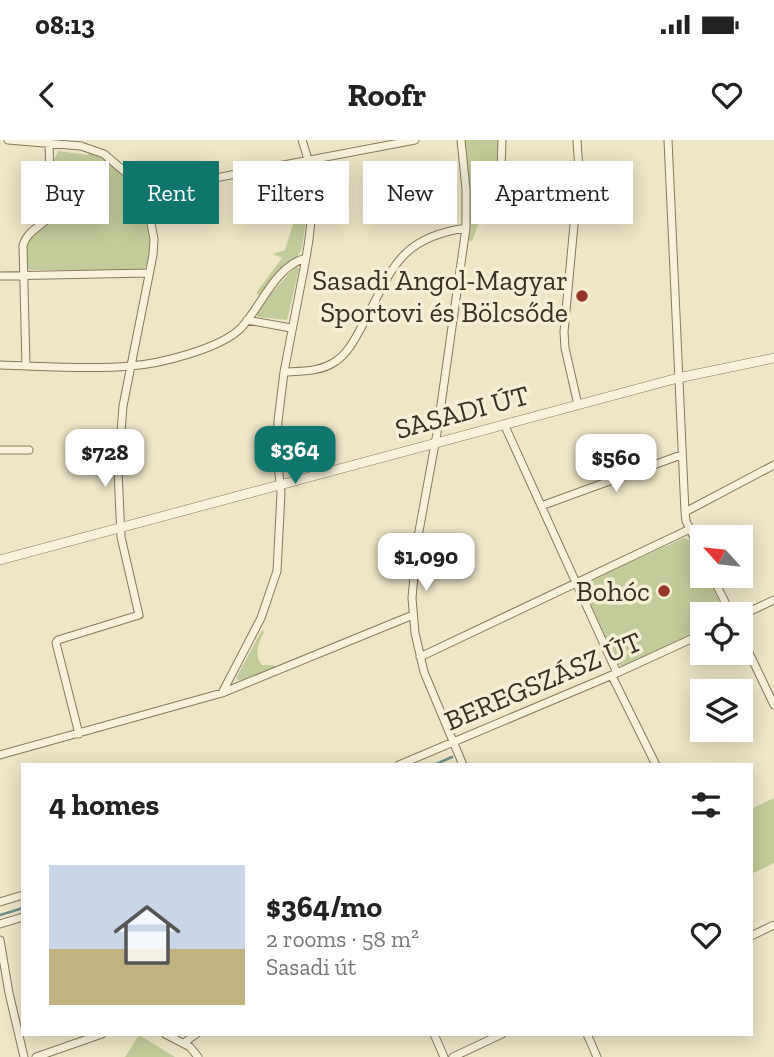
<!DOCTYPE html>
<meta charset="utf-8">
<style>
:root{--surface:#fff;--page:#f6f6f6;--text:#222;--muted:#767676;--accent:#0f766e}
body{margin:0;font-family:"Zilla Slab",serif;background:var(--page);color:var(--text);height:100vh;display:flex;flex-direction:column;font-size:26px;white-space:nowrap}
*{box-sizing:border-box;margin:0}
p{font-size:23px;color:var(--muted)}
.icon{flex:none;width:38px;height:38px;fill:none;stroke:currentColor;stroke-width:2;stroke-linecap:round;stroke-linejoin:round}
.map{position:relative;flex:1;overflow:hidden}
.details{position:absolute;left:21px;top:623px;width:732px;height:273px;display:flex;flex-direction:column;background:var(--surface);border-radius:0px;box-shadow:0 4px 18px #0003}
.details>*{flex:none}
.top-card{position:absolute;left:21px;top:21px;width:733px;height:63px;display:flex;gap:14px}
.needle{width:46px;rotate:297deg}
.tools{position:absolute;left:690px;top:385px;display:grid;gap:14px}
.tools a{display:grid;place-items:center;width:63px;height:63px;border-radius:0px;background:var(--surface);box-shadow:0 4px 18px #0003;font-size:35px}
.price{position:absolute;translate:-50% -60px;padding:0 16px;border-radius:14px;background:#fff;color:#222;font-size:23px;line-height:46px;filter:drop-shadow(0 2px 4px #0008)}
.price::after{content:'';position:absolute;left:50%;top:42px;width:21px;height:16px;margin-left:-10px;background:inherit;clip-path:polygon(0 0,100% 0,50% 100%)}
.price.active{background:var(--accent);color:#fff}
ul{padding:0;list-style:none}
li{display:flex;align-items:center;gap:21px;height:175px;padding:0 28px}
li span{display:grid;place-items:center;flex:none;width:196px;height:140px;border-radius:0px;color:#555}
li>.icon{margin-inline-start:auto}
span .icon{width:84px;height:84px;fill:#fffc;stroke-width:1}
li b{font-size:30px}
h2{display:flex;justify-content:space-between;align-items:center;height:84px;padding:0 28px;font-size:30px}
.tag{padding:0 24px;border-radius:0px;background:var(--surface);box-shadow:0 4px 18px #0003;font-size:24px;line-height:63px}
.tag.active{background:var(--accent);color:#fff}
.status{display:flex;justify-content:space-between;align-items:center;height:49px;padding:0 35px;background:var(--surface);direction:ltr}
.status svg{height:19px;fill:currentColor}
header{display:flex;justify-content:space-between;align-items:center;height:91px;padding:0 28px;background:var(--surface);font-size:32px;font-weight:700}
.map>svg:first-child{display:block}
.green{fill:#c2cc9a}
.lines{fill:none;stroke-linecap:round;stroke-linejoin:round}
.stream{stroke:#6e908b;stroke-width:2.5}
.minor-casing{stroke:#89785c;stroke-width:9}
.tertiary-casing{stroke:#89785c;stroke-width:10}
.minor{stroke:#f8f2da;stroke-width:7}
.tertiary{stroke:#f8f2da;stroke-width:9}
.poi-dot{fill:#97362d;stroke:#f5efd6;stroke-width:2.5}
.labels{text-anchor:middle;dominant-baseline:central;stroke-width:7;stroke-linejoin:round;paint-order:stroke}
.poi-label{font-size:28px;fill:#3a2f20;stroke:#f5efd6;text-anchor:end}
.street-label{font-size:28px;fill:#3a2f20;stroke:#f5efd6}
</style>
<div class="status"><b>08:13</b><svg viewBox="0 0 49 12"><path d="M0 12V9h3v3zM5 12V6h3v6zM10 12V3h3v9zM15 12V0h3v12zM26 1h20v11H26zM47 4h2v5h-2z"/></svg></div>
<header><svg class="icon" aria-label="back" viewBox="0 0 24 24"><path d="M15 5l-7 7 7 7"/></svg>Roofr<svg class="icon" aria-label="heart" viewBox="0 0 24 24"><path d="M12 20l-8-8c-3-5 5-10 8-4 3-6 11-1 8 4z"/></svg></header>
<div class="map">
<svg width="774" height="917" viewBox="0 0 774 917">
<rect width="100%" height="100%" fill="#eee6c7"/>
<path class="green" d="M465 0H500L497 35 472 101 468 100 470 62Z
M58 11 88 15 90 12C130 28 165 86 145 128L142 130H29C19 102 36 92 53 74L54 69 53 23Z
M332 26V63L316 65 314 28Z
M305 29 309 62 302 108 298 116 286 126 261 156 256 153 282 118 273 114 285 110 301 58V30Z
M296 126 299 129 287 180 258 177 256 174 264 161Z
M684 398 690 400 702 425V436H707L725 474H702V490L625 526 618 525 584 449V443Z
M262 490 264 492C259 502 253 515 262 525H274L275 527 243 541 238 540 236 538Z
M774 658V723L751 734V669Z
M139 895 175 917H125Z"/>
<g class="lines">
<path class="stream" d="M434 625 452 617
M0 775 23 768"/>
<defs>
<path id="minor" d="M8 0 81 6 104 14 131 37 142 52 148 68 154 99 153 115 123 266 118 331 121 397 139 475 58 500 56 503 79 594
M461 0 466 49V88L437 293 417 402 412 458 415 493 424 532 463 625
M577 0 579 31 564 192 565 208 578 265
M668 0 685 372 686 381 702 414
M142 52 415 0
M489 63 501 30 502 0
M0 136 149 133
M247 180 291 188
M0 225C40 226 90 230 130 226 159 224 220 209 241 188 261 167 275 126 306 118 313 80 316 37 302 0
M26 226 23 105C28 89 43 87 51 74L49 3
M284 232C301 231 321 232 336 221 348 213 355 199 362 186 392 131 397 98 466 88
M504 284 617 533
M0 310H29
M541 366 681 315
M685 372 774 325
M712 436 731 474
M740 476 774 460
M740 494 774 565
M420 517 690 389
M612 536 656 625
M222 553 261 478 277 431 281 353 277 315 278 281 284 232 306 118
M0 615 222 553 413 475
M399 625 617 533 702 494
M0 762 23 755
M0 784 23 777
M751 796 774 785
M0 800 9 853 24 917
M165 894 190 907 198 917
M434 894 444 917
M587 894 597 917
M184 903 196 894
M36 917 102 894
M453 917 502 894"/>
<path id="tertiary" d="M0 420 678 238 774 218"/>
</defs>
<use href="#minor" class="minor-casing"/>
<use href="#tertiary" class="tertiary-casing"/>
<use href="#minor" class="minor"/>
<use href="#tertiary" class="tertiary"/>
</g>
<g class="poi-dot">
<circle cx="582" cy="156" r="7"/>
<circle cx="664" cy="451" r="7"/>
</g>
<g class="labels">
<g class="poi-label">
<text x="568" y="140">Sasadi Angol-Magyar<tspan x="568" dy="32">Sportovi és Bölcsőde</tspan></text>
<text x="650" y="451">Bohóc</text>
</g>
<g class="street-label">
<text transform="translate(462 272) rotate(-15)">SASADI ÚT</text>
<text transform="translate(543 541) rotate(-23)">BEREGSZÁSZ ÚT</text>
</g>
</g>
</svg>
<div class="tools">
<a><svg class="needle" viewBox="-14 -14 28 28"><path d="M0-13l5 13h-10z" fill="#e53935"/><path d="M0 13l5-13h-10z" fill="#767676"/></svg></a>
<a><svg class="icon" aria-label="locate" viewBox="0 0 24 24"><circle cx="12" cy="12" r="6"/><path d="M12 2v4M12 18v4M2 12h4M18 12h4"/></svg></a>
<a><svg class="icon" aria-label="layers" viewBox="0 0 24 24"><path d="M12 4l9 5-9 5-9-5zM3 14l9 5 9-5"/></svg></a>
</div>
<b class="price active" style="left:295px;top:346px">$364</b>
<b class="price" style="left:105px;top:349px">$728</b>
<b class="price" style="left:616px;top:354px">$560</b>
<b class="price" style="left:426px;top:453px">$1,090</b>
<div class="top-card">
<a class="tag">Buy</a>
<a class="tag active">Rent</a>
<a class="tag">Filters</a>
<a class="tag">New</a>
<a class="tag">Apartment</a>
</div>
<section class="details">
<h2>4 homes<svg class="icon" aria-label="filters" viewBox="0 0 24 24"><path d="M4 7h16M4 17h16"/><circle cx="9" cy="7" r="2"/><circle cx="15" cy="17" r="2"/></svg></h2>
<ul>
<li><span style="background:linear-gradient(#c9d6e8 60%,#c2b280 0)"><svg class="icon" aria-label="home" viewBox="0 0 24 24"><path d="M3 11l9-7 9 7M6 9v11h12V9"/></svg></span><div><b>$364/mo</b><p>2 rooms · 58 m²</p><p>Sasadi út</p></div><svg class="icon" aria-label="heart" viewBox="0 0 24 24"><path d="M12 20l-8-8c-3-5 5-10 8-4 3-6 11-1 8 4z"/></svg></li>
</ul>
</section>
</div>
